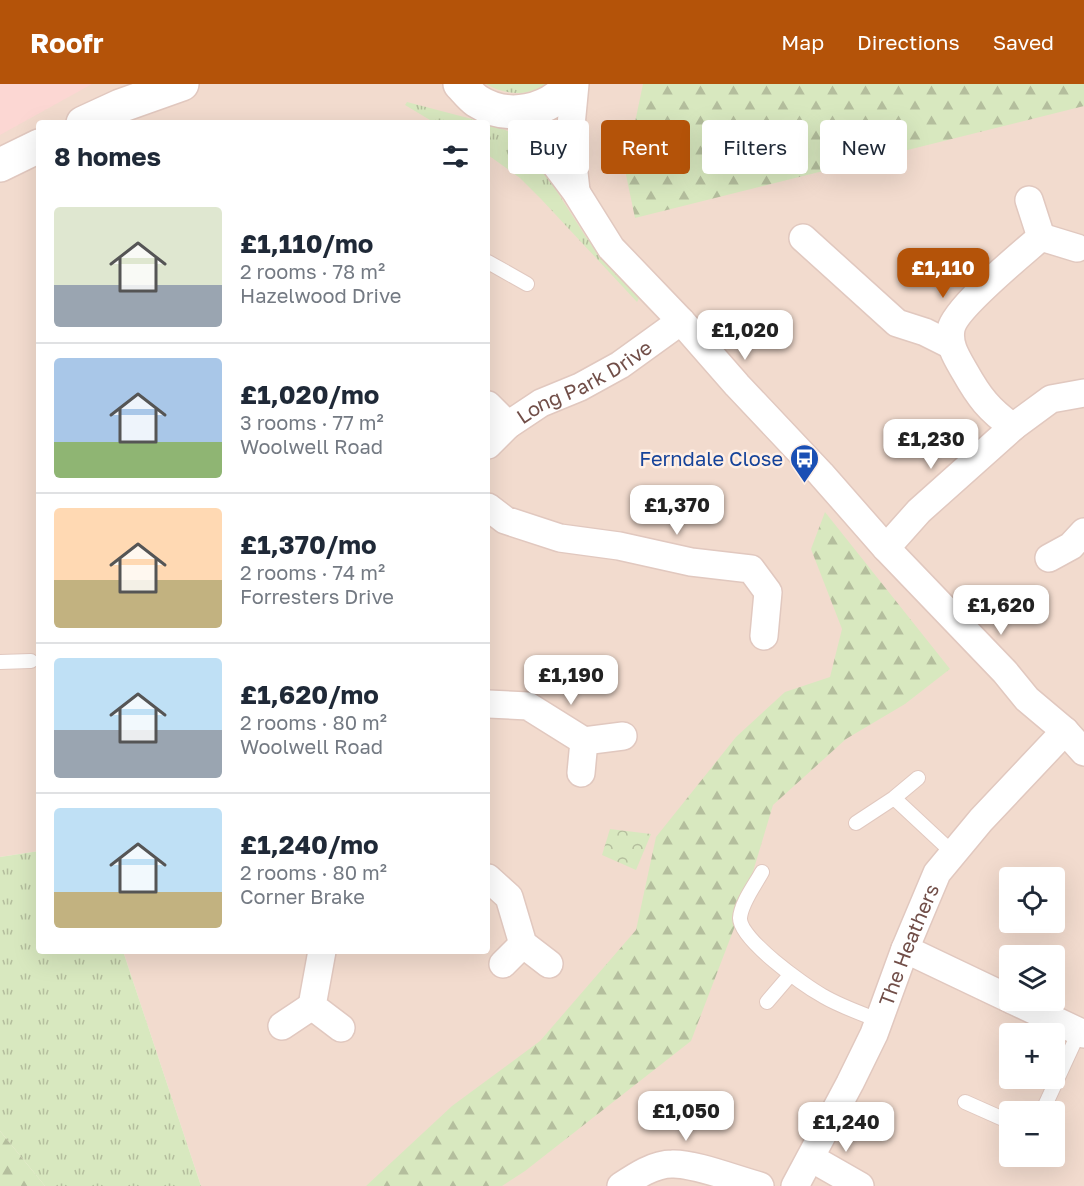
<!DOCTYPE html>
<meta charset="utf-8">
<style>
:root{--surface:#fff;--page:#f2f2f3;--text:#1f2937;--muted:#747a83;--line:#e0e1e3;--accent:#b45309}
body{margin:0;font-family:"Golos Text",sans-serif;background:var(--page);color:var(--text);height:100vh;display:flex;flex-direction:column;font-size:22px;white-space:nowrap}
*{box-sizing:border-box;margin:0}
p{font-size:20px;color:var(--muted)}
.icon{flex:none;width:33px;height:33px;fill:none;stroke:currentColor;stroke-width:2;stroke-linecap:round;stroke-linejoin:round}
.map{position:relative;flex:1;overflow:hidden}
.sheet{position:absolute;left:36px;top:36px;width:454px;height:834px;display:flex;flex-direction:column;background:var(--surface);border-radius:6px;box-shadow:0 6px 24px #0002}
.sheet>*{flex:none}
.top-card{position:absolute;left:508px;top:36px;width:484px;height:54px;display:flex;gap:12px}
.fabs{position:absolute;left:999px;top:783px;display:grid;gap:12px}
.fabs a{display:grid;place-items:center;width:66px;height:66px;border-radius:6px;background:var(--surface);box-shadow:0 6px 24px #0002;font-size:30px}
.price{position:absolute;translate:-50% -51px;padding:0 14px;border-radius:12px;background:#fff;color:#222;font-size:20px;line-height:39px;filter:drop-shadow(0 2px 3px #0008)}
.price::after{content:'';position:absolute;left:50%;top:36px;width:18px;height:14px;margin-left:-9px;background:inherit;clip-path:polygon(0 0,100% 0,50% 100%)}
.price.selected{background:var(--accent);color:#fff}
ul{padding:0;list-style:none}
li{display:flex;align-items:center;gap:18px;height:150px;padding:0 18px}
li+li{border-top:2px solid var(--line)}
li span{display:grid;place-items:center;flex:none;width:168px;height:120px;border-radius:6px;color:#555}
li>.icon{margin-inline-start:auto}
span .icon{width:72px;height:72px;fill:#fffc;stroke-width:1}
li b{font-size:26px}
h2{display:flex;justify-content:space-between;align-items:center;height:72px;padding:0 18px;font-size:26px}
.tag{padding:0 21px;border-radius:6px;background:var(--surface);box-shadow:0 6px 24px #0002;font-size:21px;line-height:54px}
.tag.selected{background:var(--accent);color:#fff}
header{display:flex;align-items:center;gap:36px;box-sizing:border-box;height:84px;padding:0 30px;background:var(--accent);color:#fff}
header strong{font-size:28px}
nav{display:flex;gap:33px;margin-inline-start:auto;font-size:21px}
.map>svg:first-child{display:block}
.residential{fill:#f2dbce;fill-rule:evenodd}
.commercial{fill:#fcd7d3}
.grass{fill:url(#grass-tufts)}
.forest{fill:url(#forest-firs)}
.park{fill:url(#park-crowns)}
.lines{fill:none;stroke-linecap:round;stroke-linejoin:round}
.service-casing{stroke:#e1c8bf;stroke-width:16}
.minor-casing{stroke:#e1c8bf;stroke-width:30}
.tertiary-casing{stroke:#e1c8bf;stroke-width:36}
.service{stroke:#fff;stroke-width:14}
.minor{stroke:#fff;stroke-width:27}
.tertiary{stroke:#fff;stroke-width:33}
.labels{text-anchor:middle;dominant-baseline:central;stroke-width:5;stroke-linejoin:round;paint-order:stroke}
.street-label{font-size:20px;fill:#714e48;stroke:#ffefe5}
.transit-label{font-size:20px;fill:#164399;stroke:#ffefe5;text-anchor:end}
</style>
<header>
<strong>Roofr</strong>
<nav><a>Map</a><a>Directions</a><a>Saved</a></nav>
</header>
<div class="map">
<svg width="1084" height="1102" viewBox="0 0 1084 1102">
<defs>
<pattern id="grass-tufts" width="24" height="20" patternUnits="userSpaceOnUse" patternTransform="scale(1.5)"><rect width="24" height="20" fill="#d8e8bf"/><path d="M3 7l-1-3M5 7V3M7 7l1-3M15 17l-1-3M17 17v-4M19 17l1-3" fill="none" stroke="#b4be9d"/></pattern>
<pattern id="forest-firs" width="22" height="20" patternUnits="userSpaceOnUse" patternTransform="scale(1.5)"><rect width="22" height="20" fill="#d8e8bf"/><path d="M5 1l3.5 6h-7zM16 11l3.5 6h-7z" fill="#b4be9d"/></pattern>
<pattern id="park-crowns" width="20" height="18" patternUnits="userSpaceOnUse" patternTransform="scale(1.5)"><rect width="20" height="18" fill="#d8e8bf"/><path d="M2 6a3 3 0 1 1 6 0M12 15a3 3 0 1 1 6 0" fill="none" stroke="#b4be9d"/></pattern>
</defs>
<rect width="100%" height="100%" fill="#fbebe0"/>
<path class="residential" d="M0 0H1084V1102H201L123 867H488V39H39V767L0 773ZM1010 794H1054V838H1010ZM1010 872H1054V916H1010ZM1010 950H1054V994H1010ZM1010 1028H1054V1072H1010Z"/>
<path class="commercial" d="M0 0H92L0 51Z"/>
<path class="grass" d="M486 0H546C528 13 504 11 486 0Z
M407 18 487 39H435L405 21Z
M488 39 510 48 526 59 586 153 640 212 637 218 541 115 520 94 488 71Z
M39 767V867H123L201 1102H45L0 1047V773Z"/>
<path class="forest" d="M643 0H1084V22L635 134 625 86Z
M825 428 950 585 905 620 846 655 773 721 743 821 691 957 525 1087 502 1102H366L452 1022 540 957 636 846 656 753 736 653 785 608 830 593 842 545 811 465Z
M0 1047 45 1102H0Z"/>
<path class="park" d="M610 745 651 750 636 786 602 771Z"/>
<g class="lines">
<defs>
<path id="service" d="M488 178 527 200
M0 578 31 577
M894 714 953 769
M856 739 894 714 918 694
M762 788C755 801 741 819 740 834 739 855 805 902 823 912 840 922 860 929 878 936
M767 918 791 890
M965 1018 1010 1038
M1042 1028 1079 948"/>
<g id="minor">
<path d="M575 0 570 52 576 107"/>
<path d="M516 28 576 108 611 164 681 237 737 301 821 390 886 464 1005 588 1027 615 1065 647 1084 668"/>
<path d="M1029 116 1041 153"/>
<path d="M803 154 897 239 925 248 951 261"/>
<path d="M488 321 508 341"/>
<path d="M1013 343C989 326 979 313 965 288 957 274 948 261 951 245 955 224 1023 169 1041 153L1077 164"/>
<path id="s1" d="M488 361 508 341 541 319 580 303 620 281 681 237"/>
<path d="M488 423 505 436 560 454 619 462 691 478 751 485 768 508 764 552"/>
<path d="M886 464 919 427 1013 343 1051 315 1084 309"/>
<path d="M1049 474 1071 462 1084 448"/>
<path d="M488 620 528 622 584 657 581 689"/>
<path d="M584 657 623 652"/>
<path d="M488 794 509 813 523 860 549 880"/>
<path d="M905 865 1010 915"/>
<path d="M322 867 312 922 341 944"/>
<path d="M503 880 523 860"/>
<path d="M1012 916 1084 950"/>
<path d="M282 942 312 922"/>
<path d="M811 1074 860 1102"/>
<path d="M621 1102C636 1092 654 1080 672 1080 694 1079 737 1096 760 1102"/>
<path id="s2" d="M795 1102 850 999 874 950 905 865 937 789 981 736 1065 647"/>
</g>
<path id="tertiary" d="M460 0C465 5 471 13 477 17 508 37 549 28 571 0
M83 39 120 22 182 0
M0 81 39 62"/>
</defs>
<use href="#service" class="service-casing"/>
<use href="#minor" class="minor-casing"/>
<use href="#tertiary" class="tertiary-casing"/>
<use href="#service" class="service"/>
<use href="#minor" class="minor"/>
<use href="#tertiary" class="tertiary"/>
</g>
<defs>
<symbol id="bus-pin" viewBox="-11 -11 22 30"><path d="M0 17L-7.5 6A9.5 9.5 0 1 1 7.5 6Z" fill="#1a4fb4" stroke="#ffefe5"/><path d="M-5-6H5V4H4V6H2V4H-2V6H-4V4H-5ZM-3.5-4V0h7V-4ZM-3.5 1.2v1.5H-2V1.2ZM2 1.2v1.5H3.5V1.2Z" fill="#fff"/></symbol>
</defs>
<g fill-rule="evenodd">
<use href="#bus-pin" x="788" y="358" width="33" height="45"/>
</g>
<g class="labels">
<g class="street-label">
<text stroke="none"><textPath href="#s1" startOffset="116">Long Park Drive</textPath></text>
<text stroke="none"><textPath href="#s2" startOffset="267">The Heathers</textPath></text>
</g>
<g class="transit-label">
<text x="783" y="374">Ferndale Close</text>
</g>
</g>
</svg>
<div class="fabs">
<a><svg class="icon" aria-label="locate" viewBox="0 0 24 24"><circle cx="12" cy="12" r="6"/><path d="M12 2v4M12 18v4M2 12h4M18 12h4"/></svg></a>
<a><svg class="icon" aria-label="layers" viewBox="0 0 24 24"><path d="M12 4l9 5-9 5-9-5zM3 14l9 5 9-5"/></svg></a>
<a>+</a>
<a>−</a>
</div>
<b class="price selected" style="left:943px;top:215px">£1,110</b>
<b class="price" style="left:745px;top:277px">£1,020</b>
<b class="price" style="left:931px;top:386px">£1,230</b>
<b class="price" style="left:677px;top:452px">£1,370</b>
<b class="price" style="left:1001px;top:552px">£1,620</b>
<b class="price" style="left:571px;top:622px">£1,190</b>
<b class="price" style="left:686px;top:1058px">£1,050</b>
<b class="price" style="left:846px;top:1069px">£1,240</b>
<div class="top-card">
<a class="tag">Buy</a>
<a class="tag selected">Rent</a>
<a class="tag">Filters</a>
<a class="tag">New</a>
</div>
<section class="sheet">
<h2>8 homes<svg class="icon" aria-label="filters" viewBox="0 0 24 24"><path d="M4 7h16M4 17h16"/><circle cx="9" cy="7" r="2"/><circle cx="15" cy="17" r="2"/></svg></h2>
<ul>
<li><span style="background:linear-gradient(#dfe7d0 65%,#9aa5b1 0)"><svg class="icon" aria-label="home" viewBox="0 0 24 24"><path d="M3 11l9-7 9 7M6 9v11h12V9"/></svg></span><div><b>£1,110/mo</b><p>2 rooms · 78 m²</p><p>Hazelwood Drive</p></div></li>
<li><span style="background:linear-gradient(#a9c7e8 70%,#8fb573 0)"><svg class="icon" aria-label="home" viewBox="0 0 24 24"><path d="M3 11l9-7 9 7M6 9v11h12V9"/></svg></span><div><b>£1,020/mo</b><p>3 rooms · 77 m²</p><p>Woolwell Road</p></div></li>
<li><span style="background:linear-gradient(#ffd9b3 60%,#c2b280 0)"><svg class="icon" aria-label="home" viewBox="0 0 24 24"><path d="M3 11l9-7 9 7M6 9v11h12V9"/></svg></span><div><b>£1,370/mo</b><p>2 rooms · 74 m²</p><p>Forresters Drive</p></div></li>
<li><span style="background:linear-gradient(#bfe0f5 60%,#9aa5b1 0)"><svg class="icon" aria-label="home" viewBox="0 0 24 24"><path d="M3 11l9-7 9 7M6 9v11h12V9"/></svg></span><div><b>£1,620/mo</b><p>2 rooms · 80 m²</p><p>Woolwell Road</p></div></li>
<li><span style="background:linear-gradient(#bfe0f5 70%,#c2b280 0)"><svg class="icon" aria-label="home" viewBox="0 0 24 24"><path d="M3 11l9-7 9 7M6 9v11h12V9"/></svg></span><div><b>£1,240/mo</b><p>2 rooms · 80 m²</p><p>Corner Brake</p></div></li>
</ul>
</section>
</div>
